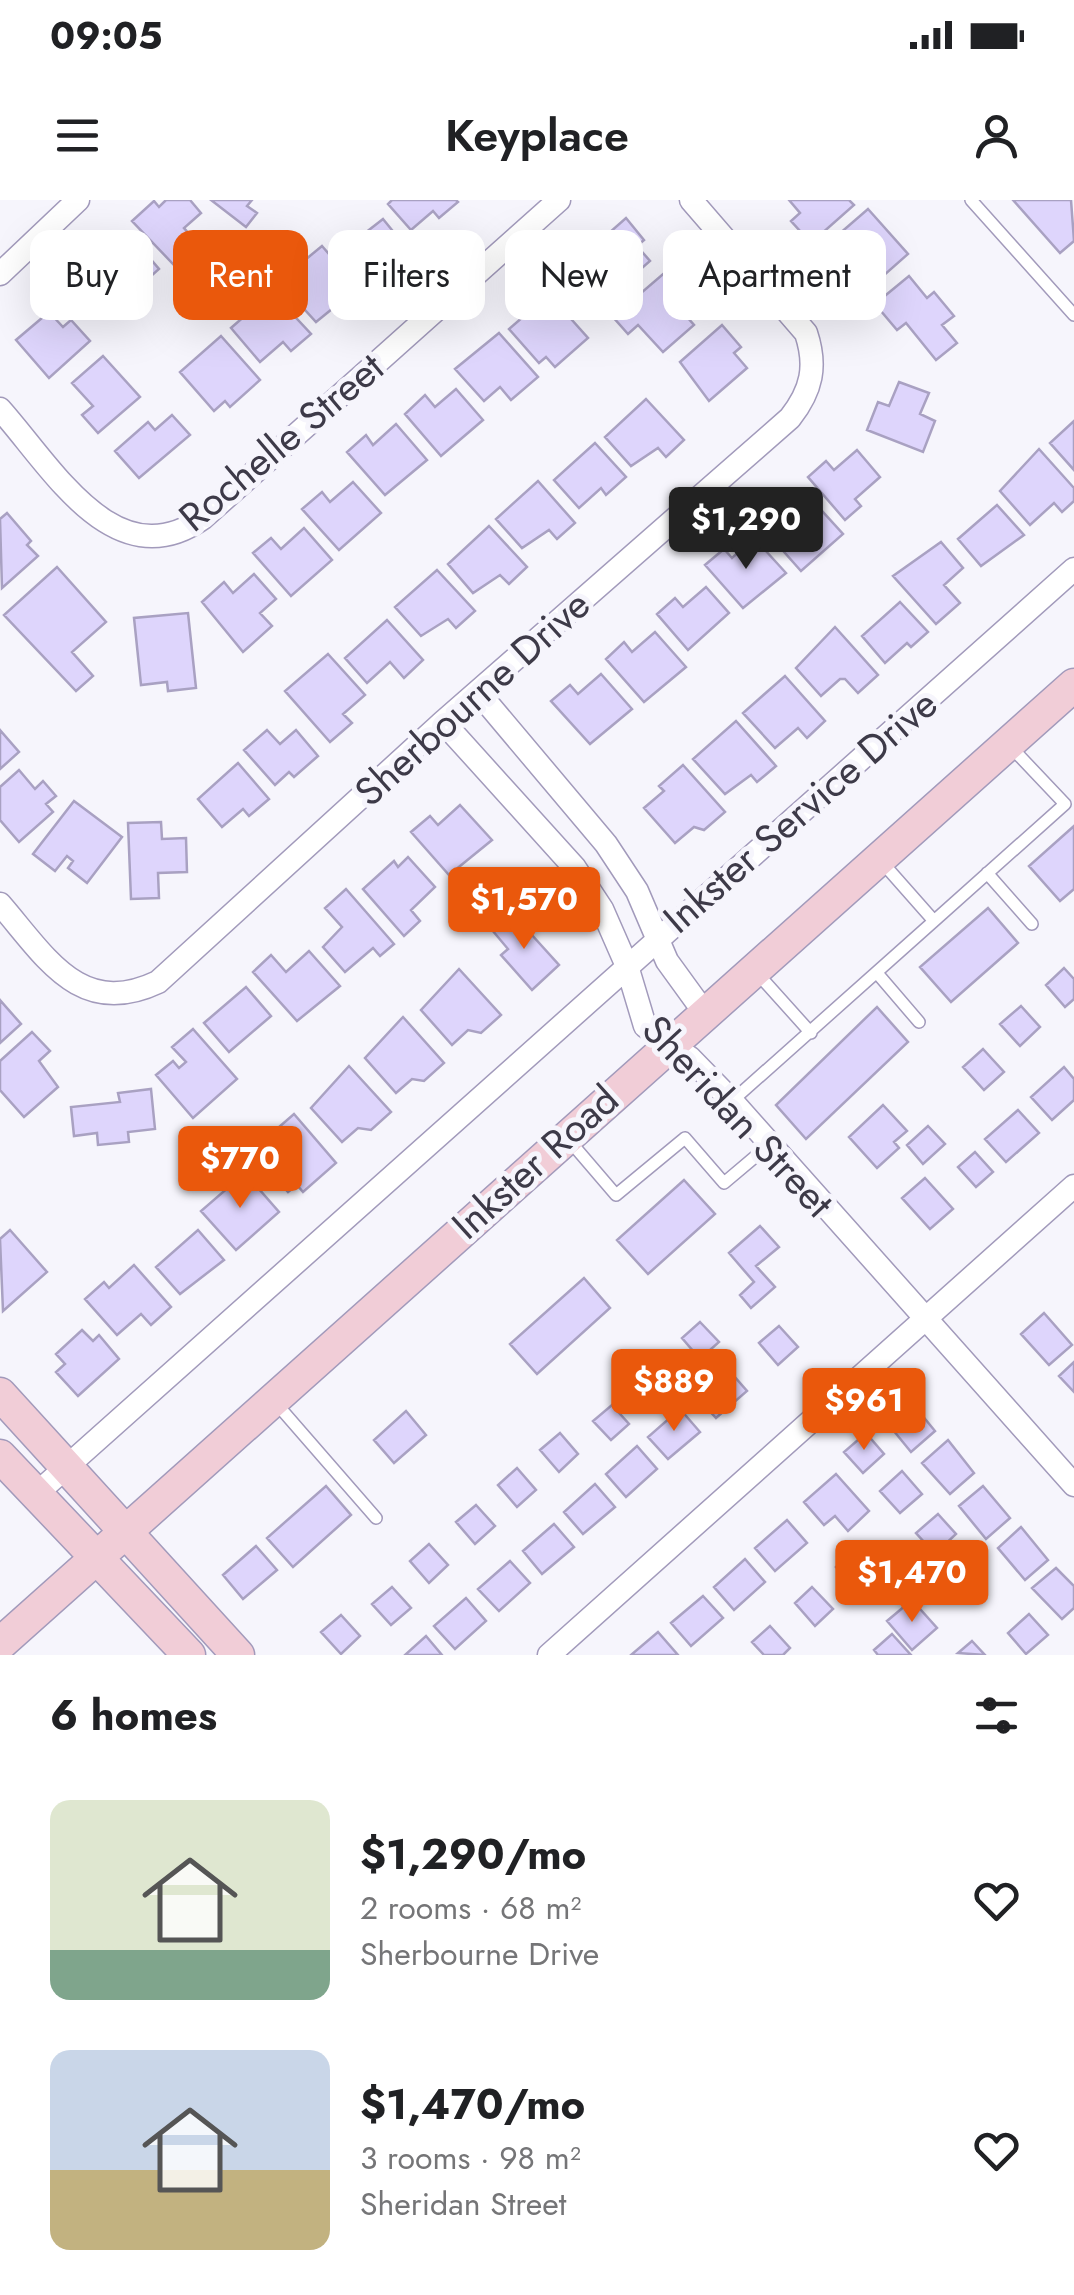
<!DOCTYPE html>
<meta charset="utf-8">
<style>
:root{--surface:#fff;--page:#f6f6f6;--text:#202124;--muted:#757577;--accent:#ea580c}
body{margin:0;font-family:Jost,sans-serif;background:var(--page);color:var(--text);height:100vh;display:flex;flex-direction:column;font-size:38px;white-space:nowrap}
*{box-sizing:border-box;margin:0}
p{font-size:32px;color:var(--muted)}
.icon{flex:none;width:55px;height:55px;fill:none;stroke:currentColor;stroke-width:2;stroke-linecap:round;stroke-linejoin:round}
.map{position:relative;height:1455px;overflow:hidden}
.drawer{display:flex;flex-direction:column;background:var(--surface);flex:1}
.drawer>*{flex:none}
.banner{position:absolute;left:30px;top:30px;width:1015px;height:90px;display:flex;gap:20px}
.price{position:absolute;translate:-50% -85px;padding:0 22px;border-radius:10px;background:var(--accent);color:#fff;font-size:32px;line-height:65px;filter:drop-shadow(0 2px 5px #0008)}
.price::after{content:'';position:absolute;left:50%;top:60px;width:30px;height:22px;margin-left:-15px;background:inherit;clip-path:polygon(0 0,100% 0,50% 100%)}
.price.current{background:#222;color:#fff}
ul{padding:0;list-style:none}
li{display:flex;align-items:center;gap:30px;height:250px;padding:0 50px}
li span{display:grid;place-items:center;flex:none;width:280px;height:200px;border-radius:20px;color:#555}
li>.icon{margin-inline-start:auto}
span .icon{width:120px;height:120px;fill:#fffc;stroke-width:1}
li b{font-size:42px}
h2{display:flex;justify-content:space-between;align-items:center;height:120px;padding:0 50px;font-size:42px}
.chip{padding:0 35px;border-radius:20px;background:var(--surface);box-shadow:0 10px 40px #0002;font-size:35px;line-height:90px}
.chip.current{background:var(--accent);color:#fff}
.status{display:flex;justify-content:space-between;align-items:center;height:70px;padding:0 50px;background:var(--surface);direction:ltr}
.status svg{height:28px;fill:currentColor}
header{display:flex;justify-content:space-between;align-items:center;height:130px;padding:0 50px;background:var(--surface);font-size:45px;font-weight:600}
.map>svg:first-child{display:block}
.building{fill:#ded5fc;stroke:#a9a1c2;stroke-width:2.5}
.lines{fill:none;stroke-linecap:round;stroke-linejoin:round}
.lane-casing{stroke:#a29abb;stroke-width:14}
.street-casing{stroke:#a29abb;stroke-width:25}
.secondary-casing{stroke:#a29abb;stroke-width:35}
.lane{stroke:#fff;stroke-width:11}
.street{stroke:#fff;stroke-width:22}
.secondary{stroke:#f1cdd7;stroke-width:32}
.labels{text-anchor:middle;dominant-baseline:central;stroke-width:10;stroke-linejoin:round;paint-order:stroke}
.street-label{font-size:40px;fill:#3d3a48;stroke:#f6f5fc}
</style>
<div class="status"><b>09:05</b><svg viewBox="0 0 49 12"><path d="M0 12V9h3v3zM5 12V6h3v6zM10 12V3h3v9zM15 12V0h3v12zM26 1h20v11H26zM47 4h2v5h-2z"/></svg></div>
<header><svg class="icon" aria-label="menu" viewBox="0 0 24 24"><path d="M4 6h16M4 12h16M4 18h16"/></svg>Keyplace<svg class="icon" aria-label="person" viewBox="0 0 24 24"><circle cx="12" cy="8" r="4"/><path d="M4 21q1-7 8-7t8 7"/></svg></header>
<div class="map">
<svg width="1074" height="1455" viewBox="0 0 1074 1455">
<rect width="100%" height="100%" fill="#f6f5fc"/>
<path class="building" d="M166 0H190L201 13 184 28 197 43 173 64 132 21 154 1 159 7Z
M211 0H252L247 6 257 13 246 27Z
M392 0H456L458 2 439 18 433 11 411 30 388 4Z
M789 0H849L854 5 811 43 791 21 800 13Z
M1013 0H1071L1074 41 1060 53Z
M868 9 908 54 857 99 838 77 847 69 831 41Z
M626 18 644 40 637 46 650 61 625 83 611 67 602 75 584 55Z
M383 19 409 51 382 72 379 68 365 79 342 51Z
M136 42 159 69 120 104 90 69 108 53 115 61Z
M322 46 361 91 336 113 332 109 316 122 276 78 301 56 305 60Z
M669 69 687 89 673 101 694 125 663 152 638 125 628 134 613 117Z
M909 76 927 98 934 92 954 116 942 125 957 143 936 160 906 123 897 130 875 104Z
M272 92 311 134 291 151 283 142 260 162 231 128Z
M555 101 588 138 555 167 546 157 539 163 509 129 539 103 545 110Z
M49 112 63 127 71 120 90 141 49 178 16 140Z
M722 125 741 147 734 153 747 168 709 201 680 162Z
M499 133 538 177 511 200 500 187 484 201 455 169Z
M221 136 260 180 230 207 225 201 214 211 180 172Z
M103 156 140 197 98 233 82 215 93 206 72 183Z
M899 182 929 193 920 214 935 221 923 252 867 230 878 202 889 206Z
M456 189 483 220 441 256 405 214 425 195 435 207Z
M646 199 684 240 666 257 658 248 631 266 605 237Z
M172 215 190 235 139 278 115 251 148 222 155 230Z
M1074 221V270L1050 243Z
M396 224 427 260 385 295 347 252 366 235 373 245Z
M595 243 626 277 606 295 601 288 579 308 554 280Z
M1039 249 1074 288V301L1062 312 1054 303 1030 325 1000 291Z
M857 250 880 277 855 299 861 306 845 320 808 277 826 261 834 270Z
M538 281 575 323 557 339 549 330 522 348 496 319Z
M353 282 381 313 339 350 302 309 322 292 330 302Z
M813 301 843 334 801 371 760 325 779 308 790 322Z
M997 305 1024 335 981 366 958 339Z
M7 313 31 341 27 345 38 356 2 388 0 319Z
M489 326 527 367 509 384 500 375 473 393 448 364Z
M304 328 332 360 291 396 253 353 271 338 281 349Z
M754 338 786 373 743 408 705 365 724 349 732 358Z
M941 342 963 368 944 385 960 403 936 424 893 376Z
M57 367 106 422 72 452 93 476 76 491 4 415Z
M437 370 475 411 456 428 448 419 421 436 395 407Z
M254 374 276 399 260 413 272 426 243 452 202 402 224 382 233 393Z
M706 387 729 413 688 450 657 414 675 398 683 407Z
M900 402 928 432 911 447 907 443 885 463 862 436Z
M188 413 196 488 168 491 167 482 141 485 134 418Z
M387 420 423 460 404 478 390 462 367 483 345 458Z
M835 427 878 475 858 493 845 479H840L821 496 796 468Z
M655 432 686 467 644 502 606 459 624 442 632 452Z
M328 454 365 495 343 514 352 523 330 542 285 491Z
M601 474 632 509 590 544 551 501 570 485 578 494Z
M785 476 825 521 807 538 798 528 775 548 743 513Z
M736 521 776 566 757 582 751 575 725 594 693 559Z
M0 530 19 552 0 569Z
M267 530 280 544 296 530 318 556 294 577 289 572 275 585 244 550Z
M238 563 269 599 249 616 243 609 222 627 198 599Z
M683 565 725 612 704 630 694 627 675 643 644 608 664 591 659 586Z
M19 570 35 589 43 581 56 596 46 604 53 612 19 642 0 620V587Z
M74 601 122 637 87 683 68 668 73 661 67 656 55 671 33 654Z
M460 605 492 640 449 675 411 632 430 616 438 625Z
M161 622 162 639 186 638 187 672 158 673 159 698 131 699 128 623Z
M1074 626V689L1060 701 1029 666Z
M408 657 435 687 411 710 420 721 404 736 363 689 394 661 398 667Z
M346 689 394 744 380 756 373 748 345 772 323 747 342 727 325 708Z
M988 708 1018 743 951 802 920 767Z
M512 713 559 765 532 790 501 755 508 749 492 730Z
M309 751 340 786 297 821 253 772 271 755 286 772Z
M1064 768 1074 779V799L1065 807 1046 785Z
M459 769 501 815 481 833 468 830 452 845 421 810Z
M246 787 271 816 229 852 204 823Z
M0 800 21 824 0 843Z
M1021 806 1040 827 1020 846 1000 824Z
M877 807 908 842 806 939 776 905Z
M403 817 444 863 424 881 412 879 396 893 365 858Z
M193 829 237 879 193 918 156 875 173 861 179 868 186 862 172 847Z
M32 832 50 851 39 861 58 887 24 917 0 890V861Z
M983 849 1004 872 984 890 963 867Z
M349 866 391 912 371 930 358 928 342 942 311 908Z
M1064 867 1074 879V900L1052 920 1031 897Z
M151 889 155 929 128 932 129 942 98 945 97 933 74 936 71 907 120 902 118 893Z
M883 905 907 931 894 942 899 948 877 968 849 937Z
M1018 910 1039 933 1006 962 985 939Z
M294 914 336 963 303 992 297 985 288 992 262 962 273 953 263 941Z
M928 926 945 944 923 964 907 945Z
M975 952 993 972 976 987 958 967Z
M245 973 279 1012 236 1050 201 1011Z
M925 978 953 1009 930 1029 902 998Z
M684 980 715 1014 648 1074 617 1040Z
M760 1026 779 1047 756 1066 775 1087 751 1108 740 1095 754 1082 729 1053Z
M10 1030 47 1072 3 1111 0 1039Z
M198 1030 224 1060 180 1094 156 1067Z
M134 1065 171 1107 151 1125 141 1114 117 1135 85 1099 104 1082 109 1088Z
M584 1078 610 1108 537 1174 510 1144Z
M1044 1113 1072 1145 1049 1165 1021 1134Z
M700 1122 719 1142 700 1159 682 1138Z
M779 1126 798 1147 778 1165 759 1143Z
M82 1130 93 1141 99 1135 119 1159 78 1196 56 1172 65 1164 56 1154Z
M1074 1162V1192L1059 1176Z
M727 1168 747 1191 716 1218 696 1196Z
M908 1198 935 1231 911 1252 884 1219Z
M612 1205 629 1224 611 1240 593 1221Z
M680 1209 700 1232 668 1259 648 1237Z
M406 1211 426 1235 394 1263 374 1240Z
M560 1233 578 1254 559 1272 540 1250Z
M866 1233 884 1254 863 1273 844 1252Z
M948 1240 974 1273 950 1294 922 1263Z
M637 1246 657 1269 626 1297 606 1274Z
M517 1268 536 1290 517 1307 498 1285Z
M902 1271 922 1294 900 1313 880 1291Z
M836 1274 869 1311 848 1331 835 1316 824 1325 804 1302Z
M595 1284 615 1307 583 1334 564 1312Z
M326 1286 351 1315 293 1367 267 1338Z
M983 1286 1010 1318 986 1339 959 1306Z
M476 1305 495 1326 475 1344 456 1322Z
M938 1314 956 1334 935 1354 916 1333Z
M787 1320 807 1343 775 1371 755 1348Z
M554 1324 574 1347 542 1374 523 1351Z
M1021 1327 1048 1360 1025 1380 998 1348Z
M429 1344 448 1365 429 1383 410 1361Z
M256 1346 277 1370 243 1399 223 1375Z
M853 1350 874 1373 856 1389 836 1367Z
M745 1359 765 1382 734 1410 714 1387Z
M510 1361 530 1383 499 1411 478 1389Z
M1056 1368 1074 1386V1408L1062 1419 1032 1388Z
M392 1387 411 1408 391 1425 372 1404Z
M812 1387 833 1409 815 1426 795 1403Z
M703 1396 723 1418 691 1446 671 1423Z
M466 1398 486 1421 455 1449 434 1426Z
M912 1400 937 1428 912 1450 887 1421Z
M1029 1414 1048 1435 1026 1454 1008 1433Z
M341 1415 360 1436 341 1454 321 1432Z
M770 1426 790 1448 783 1455H764L752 1442Z
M658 1432 678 1455H631Z
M892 1434 911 1455H878L874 1450Z
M426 1436 442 1455H405Z
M972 1441 985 1455 958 1453Z"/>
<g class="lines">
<defs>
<path id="lane" d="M971 0 1074 115
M987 673 1032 724
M934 721 1065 604 1010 546
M757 773 811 833
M877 773 919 822
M732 901 934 721 881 661
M568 939 616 995 685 938 724 983 769 945
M275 1202 376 1318"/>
<path id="street" d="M0 74 78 0
M0 209C52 267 115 380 203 318L559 0
M478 492 606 644 637 691 667 761 704 812
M443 522 575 668 602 709 627 766 645 826 690 858 732 901 1074 1285
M0 704C46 757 80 819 158 782L443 522 790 218C812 190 817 166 806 133L691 0
M35 1295 1074 369
M549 1455 1074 986"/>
<path id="secondary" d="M0 1194 238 1455
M0 1256 189 1455
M0 1444 1074 485"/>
</defs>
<use href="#lane" class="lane-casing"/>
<use href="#street" class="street-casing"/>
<use href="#secondary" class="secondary-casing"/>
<use href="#lane" class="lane"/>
<use href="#street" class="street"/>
<use href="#secondary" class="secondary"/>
</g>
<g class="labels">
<g class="street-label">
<text transform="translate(281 242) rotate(-40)">Rochelle Street</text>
<text transform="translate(472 498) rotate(-42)">Sherbourne Drive</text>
<text transform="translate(800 611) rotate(-41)">Inkster Service Drive</text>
<text transform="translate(738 916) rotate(47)">Sheridan Street</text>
<text transform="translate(535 962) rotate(-42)">Inkster Road</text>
</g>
</g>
</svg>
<b class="price current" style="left:746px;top:372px">$1,290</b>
<b class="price" style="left:524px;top:752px">$1,570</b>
<b class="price" style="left:240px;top:1011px">$770</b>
<b class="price" style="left:674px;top:1234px">$889</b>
<b class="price" style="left:864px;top:1253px">$961</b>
<b class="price" style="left:912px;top:1425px">$1,470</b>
<div class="banner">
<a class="chip">Buy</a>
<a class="chip current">Rent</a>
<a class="chip">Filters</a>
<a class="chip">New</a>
<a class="chip">Apartment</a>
</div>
</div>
<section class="drawer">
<h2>6 homes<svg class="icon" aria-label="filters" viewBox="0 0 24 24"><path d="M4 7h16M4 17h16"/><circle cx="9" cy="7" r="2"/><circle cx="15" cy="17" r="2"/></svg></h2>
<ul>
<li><span style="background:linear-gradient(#dfe7d0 75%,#7fa58c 0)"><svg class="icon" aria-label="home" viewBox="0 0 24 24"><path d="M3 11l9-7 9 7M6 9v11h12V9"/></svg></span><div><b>$1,290/mo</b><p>2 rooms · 68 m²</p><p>Sherbourne Drive</p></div><svg class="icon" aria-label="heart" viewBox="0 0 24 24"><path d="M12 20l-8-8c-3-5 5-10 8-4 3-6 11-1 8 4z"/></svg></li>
<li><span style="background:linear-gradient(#c9d6e8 60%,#c2b280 0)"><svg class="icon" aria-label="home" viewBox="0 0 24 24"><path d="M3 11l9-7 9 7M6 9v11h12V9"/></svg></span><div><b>$1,470/mo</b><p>3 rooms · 98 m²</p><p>Sheridan Street</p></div><svg class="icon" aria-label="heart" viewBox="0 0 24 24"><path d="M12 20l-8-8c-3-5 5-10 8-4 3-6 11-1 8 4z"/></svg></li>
</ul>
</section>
